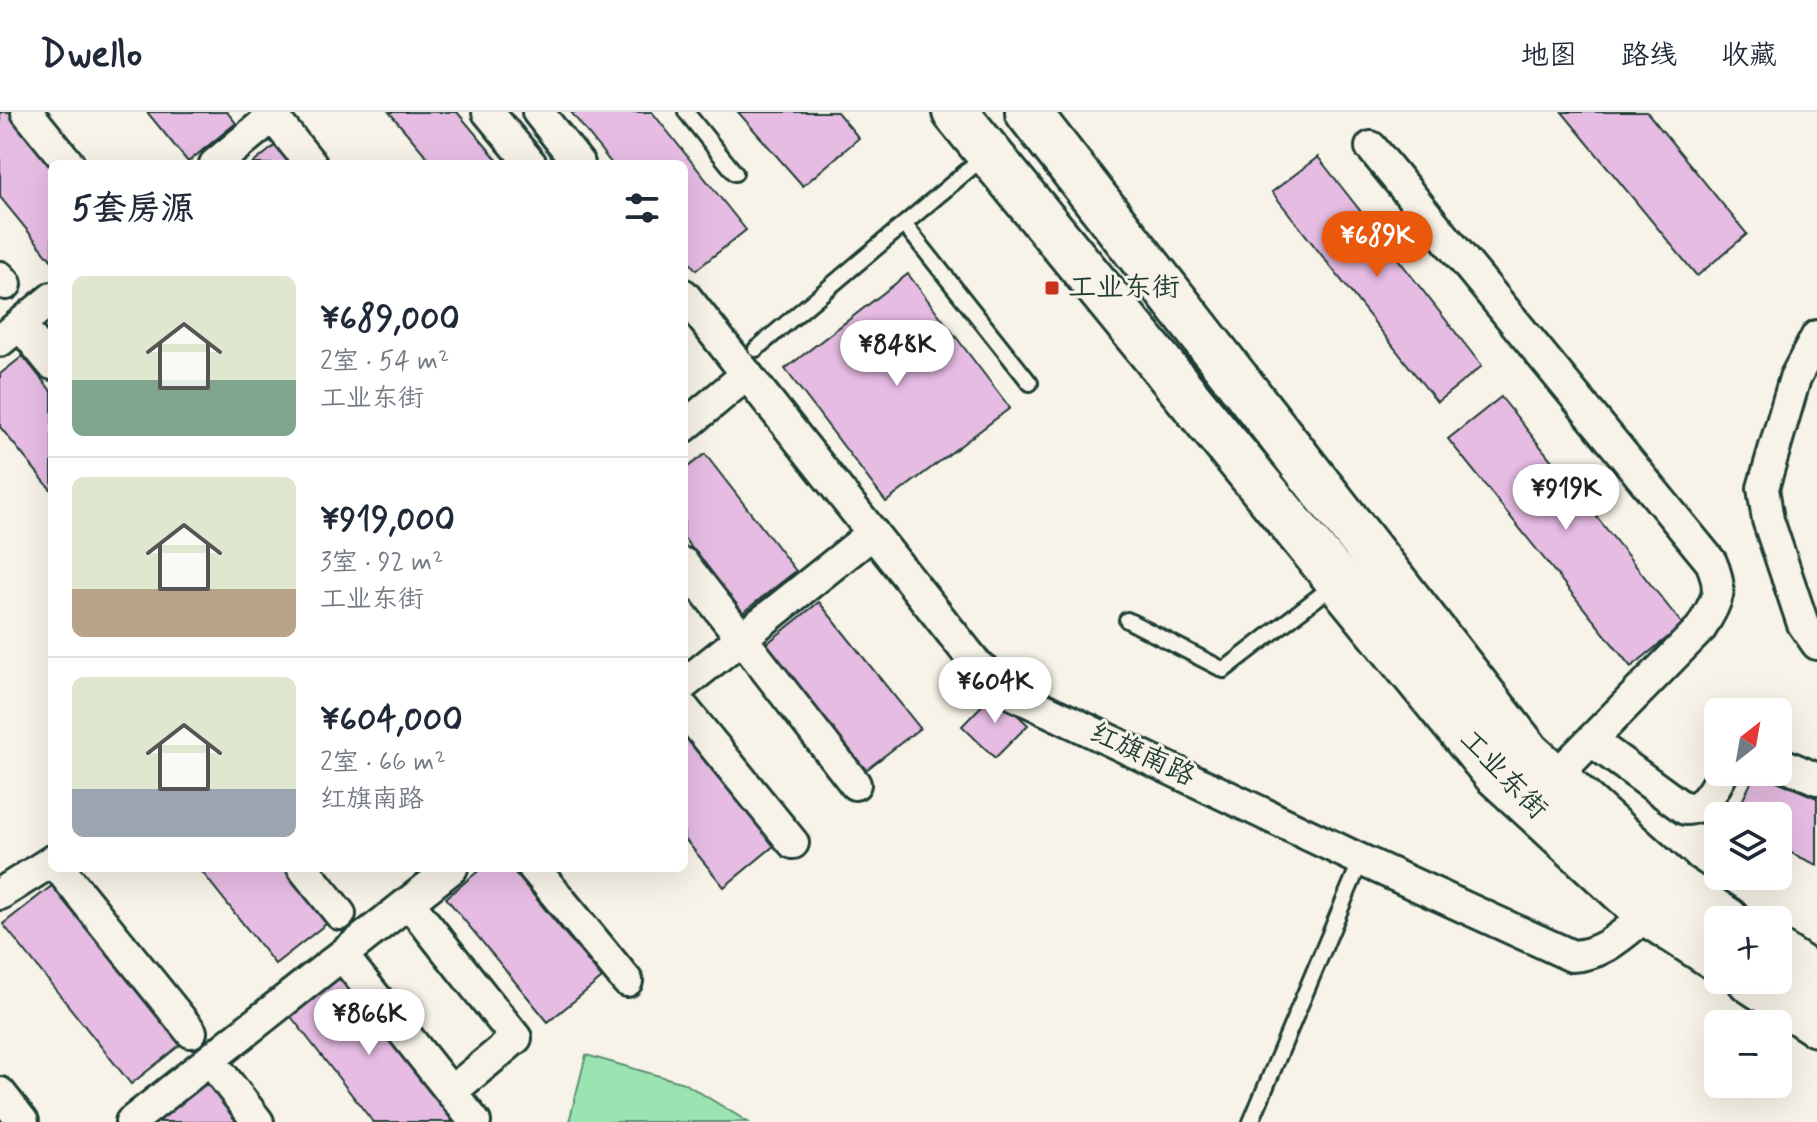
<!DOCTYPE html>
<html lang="zh">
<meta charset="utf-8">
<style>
:root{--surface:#fff;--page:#f2f2f3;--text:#1f2937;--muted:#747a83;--line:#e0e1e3;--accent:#ea580c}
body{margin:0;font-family:Mynerve,"LXGW WenKai TC",sans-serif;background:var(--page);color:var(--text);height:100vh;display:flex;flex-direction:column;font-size:30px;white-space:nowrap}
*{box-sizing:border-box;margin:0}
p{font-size:26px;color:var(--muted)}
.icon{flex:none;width:44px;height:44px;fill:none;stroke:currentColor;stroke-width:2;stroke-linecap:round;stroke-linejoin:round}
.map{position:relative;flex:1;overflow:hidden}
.panel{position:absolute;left:48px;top:48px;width:640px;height:712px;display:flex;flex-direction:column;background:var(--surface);border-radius:12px;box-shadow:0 8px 32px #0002}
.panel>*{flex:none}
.needle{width:52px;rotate:31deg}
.buttons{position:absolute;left:1704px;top:586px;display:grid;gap:16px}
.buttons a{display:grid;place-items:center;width:88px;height:88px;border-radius:12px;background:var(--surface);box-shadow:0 8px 32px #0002;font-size:40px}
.price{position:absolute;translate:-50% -68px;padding:0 18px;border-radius:28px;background:#fff;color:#222;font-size:26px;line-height:52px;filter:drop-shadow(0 2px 4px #0008)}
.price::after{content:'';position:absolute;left:50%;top:48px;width:24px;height:18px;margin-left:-12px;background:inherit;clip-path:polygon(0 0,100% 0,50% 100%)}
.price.on{background:var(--accent);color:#fff}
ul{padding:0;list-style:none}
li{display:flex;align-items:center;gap:24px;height:200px;padding:0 24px}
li+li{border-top:2px solid var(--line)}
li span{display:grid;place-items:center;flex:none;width:224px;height:160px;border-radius:12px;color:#555}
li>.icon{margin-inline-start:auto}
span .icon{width:96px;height:96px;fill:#fffc;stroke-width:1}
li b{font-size:34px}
h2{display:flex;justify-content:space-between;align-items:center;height:96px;padding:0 24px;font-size:34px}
header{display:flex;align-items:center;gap:48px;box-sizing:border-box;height:112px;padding:0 40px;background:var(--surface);border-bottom:2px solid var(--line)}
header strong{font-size:38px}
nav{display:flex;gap:44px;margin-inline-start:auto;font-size:28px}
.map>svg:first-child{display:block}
.green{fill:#9be4b2;stroke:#5d9073;stroke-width:2}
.building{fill:#e6bce3;stroke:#1f3d34;stroke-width:2}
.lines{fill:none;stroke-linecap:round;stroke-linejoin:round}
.lane-casing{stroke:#1f3d34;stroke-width:20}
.street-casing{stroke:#1f3d34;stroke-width:36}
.primary-casing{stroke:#1f3d34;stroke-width:50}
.lane{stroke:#f7f3e8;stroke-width:14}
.street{stroke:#f7f3e8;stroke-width:30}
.primary{stroke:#f7f3e8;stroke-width:44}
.poi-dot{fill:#c8321e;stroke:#f7f3e8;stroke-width:3}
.labels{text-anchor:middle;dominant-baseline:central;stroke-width:6;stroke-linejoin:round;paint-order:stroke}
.poi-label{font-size:28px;fill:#1f3d34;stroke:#f7f3e8;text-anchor:start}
.street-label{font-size:28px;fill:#1f3d34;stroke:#f7f3e8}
</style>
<header>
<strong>Dwello</strong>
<nav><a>地图</a><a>路线</a><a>收藏</a></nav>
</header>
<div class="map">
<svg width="1817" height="1010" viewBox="0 0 1817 1010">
<rect width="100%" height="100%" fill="#f7f3e8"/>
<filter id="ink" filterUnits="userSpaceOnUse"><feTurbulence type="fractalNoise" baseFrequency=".0125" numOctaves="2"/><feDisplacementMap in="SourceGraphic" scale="16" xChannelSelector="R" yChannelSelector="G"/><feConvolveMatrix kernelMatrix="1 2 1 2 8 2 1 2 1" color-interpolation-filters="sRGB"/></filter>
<g filter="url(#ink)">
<path class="green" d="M586 943 684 971 748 1010H569Z"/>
<path class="building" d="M0 0H11L53 52 52 149 0 85Z
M147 0H227L236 11 188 50Z
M389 0H457L500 51 433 52Z
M571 0H652L746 118 696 158 684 143V52H612Z
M738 0H837L859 26 803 74Z
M1562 0H1647L1747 122 1697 164Z
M281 29 300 52H252Z
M1318 45 1482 254 1437 290 1272 80Z
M908 162 1010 296 886 390 785 257Z
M23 244 52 280V379L0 315V262Z
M1501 285 1683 513 1631 555 1448 327Z
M705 342 796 459 742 501 684 426V358Z
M819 490 920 616 866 658 765 533Z
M994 581 1028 613 995 646 962 614Z
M684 623 775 733 724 775 684 726Z
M1756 660 1817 686V753L1778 735V704H1735Z
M199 756H289L331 808 275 852Z
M482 756H511L602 866 548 910 446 786Z
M58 769 185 929 131 972 3 812Z
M344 860 461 1010H373L289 902Z
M206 968 239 1010H153Z"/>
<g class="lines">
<defs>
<path id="lane" d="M686 0 735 61
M904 112 1030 271
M756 237 985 44
M1127 508 1224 558 1335 472
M1251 1010 1361 748"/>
<path id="street" d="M27 0 69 52
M488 0 531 52
M538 0 579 52
M273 5 311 52
M1371 35 1711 450C1724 480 1717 488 1701 516L1555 665
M215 52 278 0
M0 165 6 172
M684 183 978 554 1015 583 1361 748 1572 844C1604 843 1624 821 1648 802
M20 213 52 252
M1817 224 1795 266 1763 376 1768 408 1803 512 1817 532
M0 229 52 186
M684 315 747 262
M684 452 855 672
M684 572 873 421
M684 597 793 731
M1592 629 1685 697C1706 697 1714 676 1723 660
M1778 650 1817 667
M59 756 191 920
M303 756 340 802
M534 756 627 869
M0 782 52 749
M409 791 516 926 451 980
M342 843 475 1010
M210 948 258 1010
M0 981 23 1010
M131 1010 452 756"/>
<path id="primary" d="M955 0 1495 661 1648 802 1718 847
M1028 0 1528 641 1674 773 1727 808
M1778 841 1817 867
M1750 868 1817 912"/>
</defs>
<use href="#lane" class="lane-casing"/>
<use href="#street" class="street-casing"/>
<use href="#primary" class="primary-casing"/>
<use href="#lane" class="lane"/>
<use href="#street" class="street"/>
<use href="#primary" class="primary"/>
</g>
</g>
<rect class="poi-dot" x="1044" y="168" width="16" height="16" rx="4"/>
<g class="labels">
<g class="poi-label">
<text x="1068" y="176">工业东街</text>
</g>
<g class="street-label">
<text transform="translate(1142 643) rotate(25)">红旗南路</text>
<text transform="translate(1503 663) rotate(46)">工业东街</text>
</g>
</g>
</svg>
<div class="buttons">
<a><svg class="needle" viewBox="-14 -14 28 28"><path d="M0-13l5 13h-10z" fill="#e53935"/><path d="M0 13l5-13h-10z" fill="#747a83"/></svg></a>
<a><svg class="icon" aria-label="layers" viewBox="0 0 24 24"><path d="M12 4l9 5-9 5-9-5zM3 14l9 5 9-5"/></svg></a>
<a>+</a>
<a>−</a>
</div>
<b class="price on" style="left:1377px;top:167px">¥689K</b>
<b class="price" style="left:897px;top:276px">¥848K</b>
<b class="price" style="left:1566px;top:420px">¥919K</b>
<b class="price" style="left:995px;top:613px">¥604K</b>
<b class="price" style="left:369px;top:945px">¥866K</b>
<section class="panel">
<h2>5套房源<svg class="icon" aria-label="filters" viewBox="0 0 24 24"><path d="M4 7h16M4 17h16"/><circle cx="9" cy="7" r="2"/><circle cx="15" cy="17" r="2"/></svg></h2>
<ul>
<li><span style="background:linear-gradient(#dfe7d0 65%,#7fa58c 0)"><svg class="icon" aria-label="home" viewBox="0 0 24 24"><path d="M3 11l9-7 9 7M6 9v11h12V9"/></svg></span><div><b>¥689,000</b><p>2室 · 54 m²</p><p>工业东街</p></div></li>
<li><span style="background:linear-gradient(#dfe7d0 70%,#b9a48a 0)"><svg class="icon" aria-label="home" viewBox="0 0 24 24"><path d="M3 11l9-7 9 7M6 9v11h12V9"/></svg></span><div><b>¥919,000</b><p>3室 · 92 m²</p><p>工业东街</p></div></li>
<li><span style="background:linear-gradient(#dfe7d0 70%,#9aa5b1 0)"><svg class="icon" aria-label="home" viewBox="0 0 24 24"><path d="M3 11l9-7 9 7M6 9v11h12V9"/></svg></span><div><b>¥604,000</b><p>2室 · 66 m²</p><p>红旗南路</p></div></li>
</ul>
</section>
</div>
